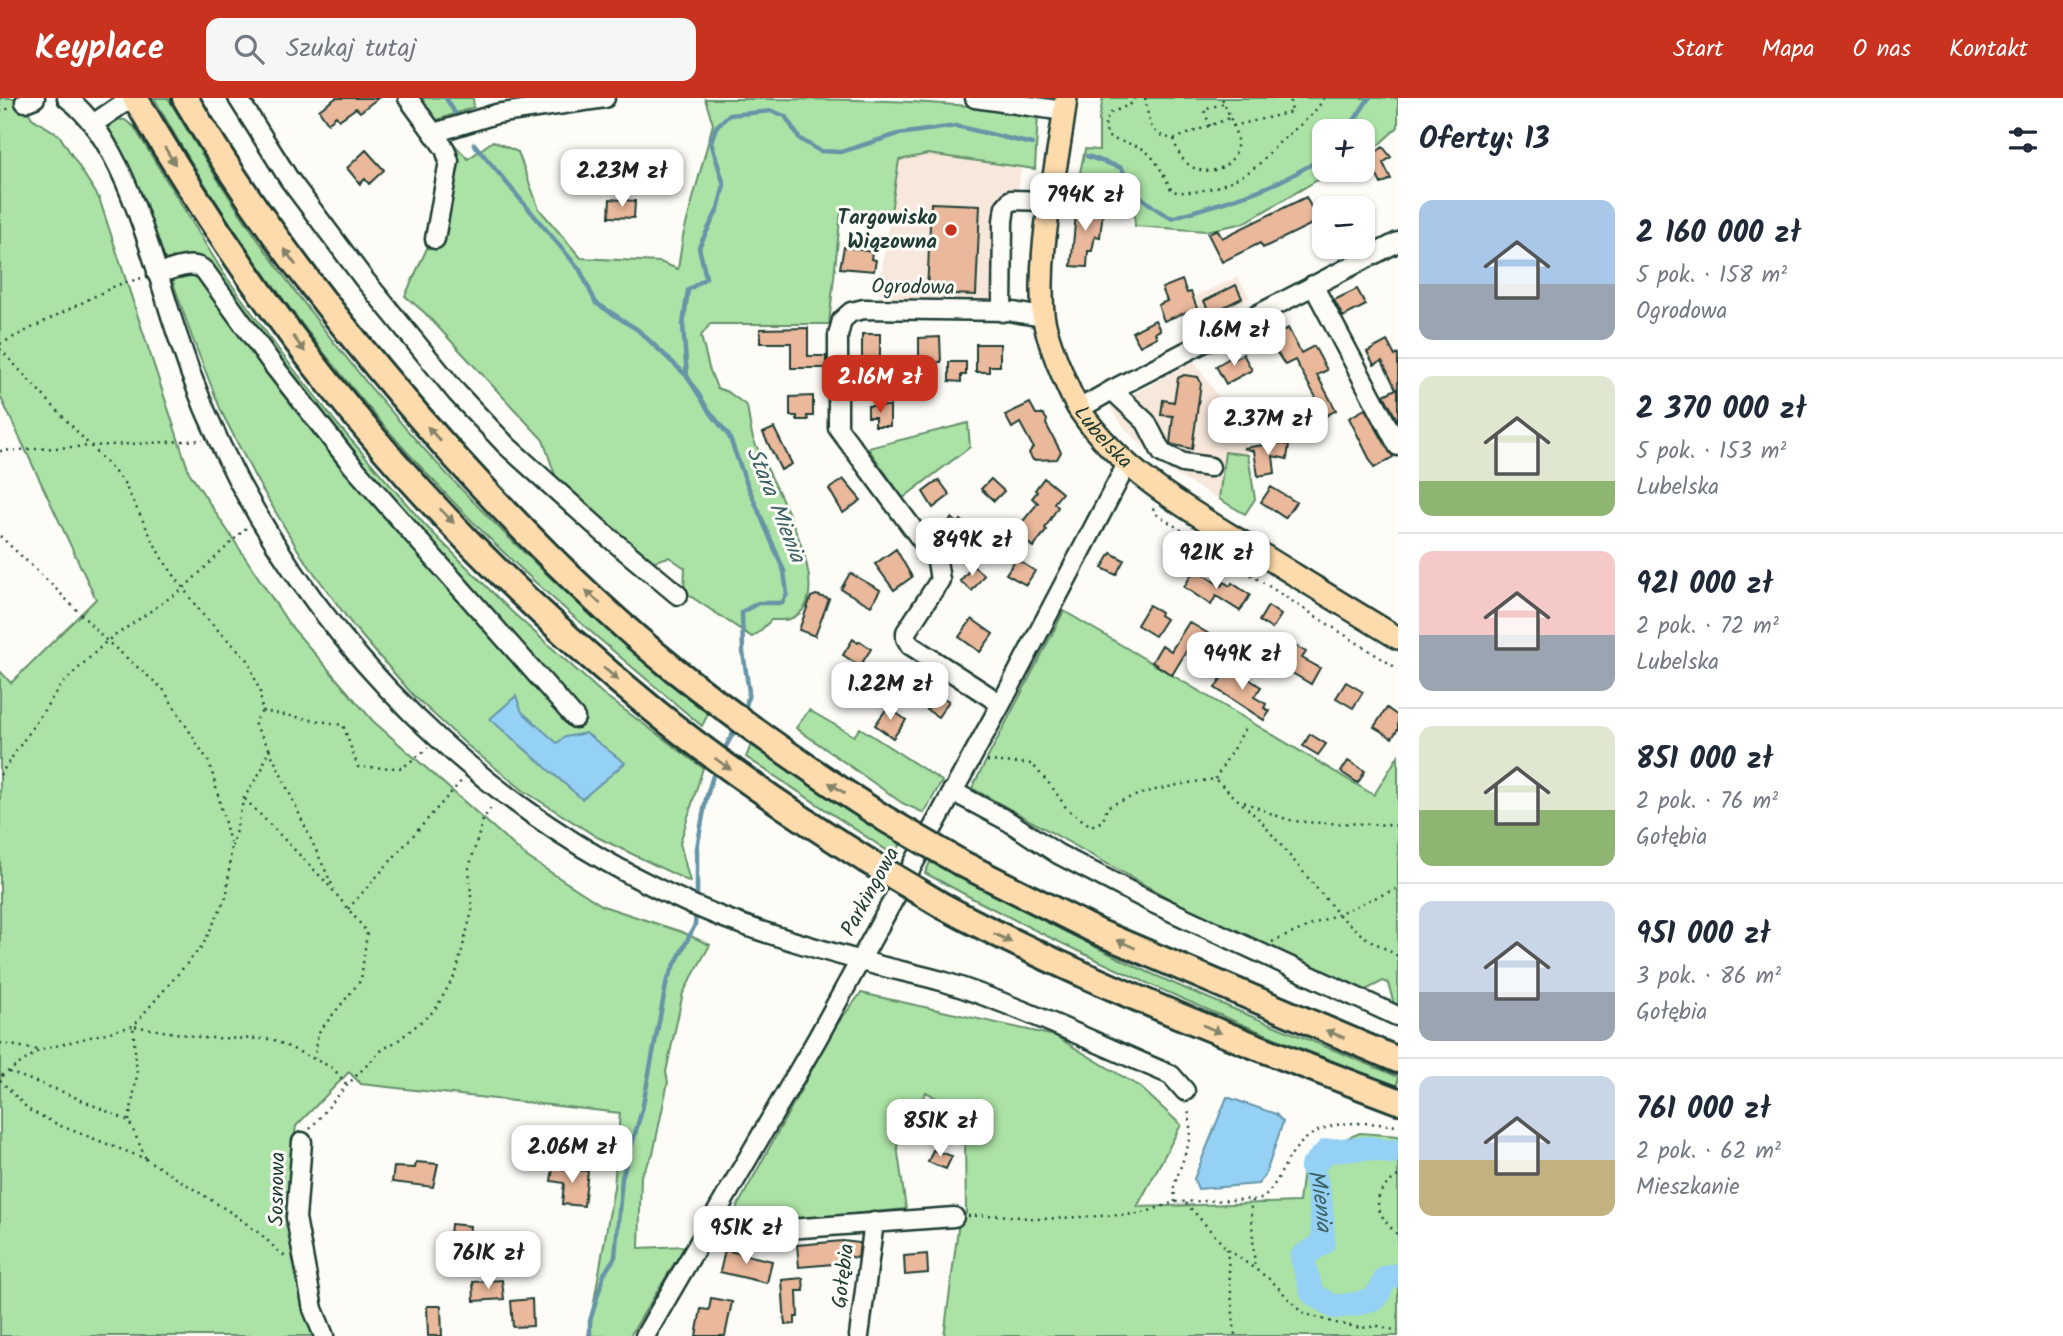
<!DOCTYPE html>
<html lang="pl">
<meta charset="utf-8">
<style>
:root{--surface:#fff;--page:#f6f6f7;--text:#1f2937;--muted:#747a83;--line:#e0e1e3;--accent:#c8321e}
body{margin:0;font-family:Kalam,sans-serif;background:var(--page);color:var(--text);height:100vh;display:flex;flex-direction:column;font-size:26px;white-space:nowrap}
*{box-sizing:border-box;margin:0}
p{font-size:23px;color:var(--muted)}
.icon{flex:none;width:38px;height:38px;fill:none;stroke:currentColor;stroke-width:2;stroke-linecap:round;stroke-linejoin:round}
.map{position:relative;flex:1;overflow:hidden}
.sheet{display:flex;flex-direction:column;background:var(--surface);width:665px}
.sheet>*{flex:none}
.controls{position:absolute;left:1312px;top:21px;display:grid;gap:14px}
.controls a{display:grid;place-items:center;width:63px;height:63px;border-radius:14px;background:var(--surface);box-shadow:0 2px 5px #0004;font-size:35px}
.price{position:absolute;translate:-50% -60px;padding:0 16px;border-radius:14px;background:#fff;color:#222;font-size:23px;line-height:46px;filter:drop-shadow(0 2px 4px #0008)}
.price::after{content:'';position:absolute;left:50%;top:42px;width:21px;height:16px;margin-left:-10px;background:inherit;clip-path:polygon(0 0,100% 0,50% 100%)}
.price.current{background:var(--accent);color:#fff}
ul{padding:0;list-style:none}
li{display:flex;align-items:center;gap:21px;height:175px;padding:0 21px}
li+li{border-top:2px solid var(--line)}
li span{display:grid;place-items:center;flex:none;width:196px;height:140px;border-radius:14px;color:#555}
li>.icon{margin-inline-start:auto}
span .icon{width:84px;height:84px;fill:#fffc;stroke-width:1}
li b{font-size:30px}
h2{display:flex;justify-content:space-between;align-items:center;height:84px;padding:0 21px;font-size:30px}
header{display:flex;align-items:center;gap:42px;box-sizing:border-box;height:98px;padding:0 35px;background:var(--accent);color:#fff}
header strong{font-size:33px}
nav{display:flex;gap:38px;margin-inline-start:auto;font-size:24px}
.search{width:490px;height:63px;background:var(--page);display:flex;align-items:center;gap:18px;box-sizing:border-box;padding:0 24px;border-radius:14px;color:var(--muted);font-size:26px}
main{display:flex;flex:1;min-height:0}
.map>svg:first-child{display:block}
.built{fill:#f7e8db}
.green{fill:#abe2a5;stroke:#65906c;stroke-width:2}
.water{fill:#95d0f5;stroke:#6695a8;stroke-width:2}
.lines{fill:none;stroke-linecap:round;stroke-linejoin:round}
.stream{stroke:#6695a8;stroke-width:4.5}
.river{stroke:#95d0f5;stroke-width:24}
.building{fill:#eab89b;stroke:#1f3d34;stroke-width:2}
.minor-casing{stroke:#1f3d34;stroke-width:23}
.major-casing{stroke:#1f3d34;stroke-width:26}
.highway-casing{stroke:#1f3d34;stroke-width:30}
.path{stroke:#1f3d34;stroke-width:2.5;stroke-dasharray:2 5;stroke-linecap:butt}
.minor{stroke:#fdfcf7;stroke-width:18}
.major{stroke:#fedbac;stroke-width:21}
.highway{stroke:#fedbac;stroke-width:24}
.highway-bridge-casing{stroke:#1f3d34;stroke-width:30;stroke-linecap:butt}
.highway-bridge{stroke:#fedbac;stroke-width:24}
.oneway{fill:#83846a}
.poi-dot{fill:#c8321e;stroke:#fdfcf7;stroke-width:2.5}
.labels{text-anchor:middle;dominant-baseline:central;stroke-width:6;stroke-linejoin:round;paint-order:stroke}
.poi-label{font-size:21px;font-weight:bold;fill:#1f3d34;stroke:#fdfcf7;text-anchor:end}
.street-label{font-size:21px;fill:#1f3d34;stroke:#fdfcf7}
.water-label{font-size:23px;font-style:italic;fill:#3c6264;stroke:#fdfcf7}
</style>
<header>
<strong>Keyplace</strong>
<div class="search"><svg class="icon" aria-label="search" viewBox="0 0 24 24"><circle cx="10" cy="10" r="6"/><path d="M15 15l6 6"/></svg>Szukaj tutaj</div>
<nav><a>Start</a><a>Mapa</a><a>O nas</a><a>Kontakt</a></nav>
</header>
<main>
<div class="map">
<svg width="1398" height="1238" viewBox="0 0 1398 1238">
<rect width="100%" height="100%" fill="#fdfcf7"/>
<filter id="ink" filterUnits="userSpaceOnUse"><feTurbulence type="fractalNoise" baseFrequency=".0143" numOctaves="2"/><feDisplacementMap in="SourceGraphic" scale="14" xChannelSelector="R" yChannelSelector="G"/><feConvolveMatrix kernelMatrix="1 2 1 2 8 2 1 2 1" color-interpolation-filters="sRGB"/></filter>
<g filter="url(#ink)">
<path class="built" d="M928 56 1021 69 1013 144V203L881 202 879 191 898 62Z
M1238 179 1250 200 1205 223 1195 198Z
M1194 263 1245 338 1255 401 1245 416 1169 373 1125 331 1110 309Z"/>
<path class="green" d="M0 0H20L32 20 59 37 99 100 189 374 289 526 373 623 527 759 603 808 682 834 710 847 683 895 666 974 668 984 653 1056 641 1077 639 1150 685 1148 630 1238H588L614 1089 620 1015 361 986 349 974 296 1028 289 1085V1128L317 1238H0V573L11 585 96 501 0 298Z
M154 0H168C309 243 489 442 708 616L702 628C630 567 558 508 491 442 364 317 239 156 154 0Z
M420 0H473L474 9 437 22Z
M1103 0H1398V29L1363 61V33H1325V72H1342L1316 83 1244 125 1206 133 1135 128 1134 109 1110 86 1079 79 1085 51 1099 52V22Z
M705 1C816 1 927 0 1038 16L1035 71 928 56 899 62 890 120 841 113 829 226H710L701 238 709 270 717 290 728 294 747 308C749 319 750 330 753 340 765 374 844 498 792 520 786 523 777 522 771 522L758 535 752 539 684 494 685 470 669 459 651 464 556 380 543 342 425 215 405 198 429 146 446 38 468 61 493 43 518 54 539 111 581 160 660 164 678 171 683 138 713 26Z
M115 21 125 22 134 29 222 173 281 255 339 328 425 427 511 513 603 596 703 670 680 745 690 784 597 739 524 693 467 647 413 597 354 529 301 457 255 379 222 315 192 239 144 101 111 39 109 30Z
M968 325 970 349 903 400 868 350Z
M1225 354 1248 357 1255 401 1245 416 1219 401Z
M1064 513 1374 697 1398 658V907L1394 906 1388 885 1383 883 1362 894 1195 815 972 690Z
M809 612 854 638 860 630 942 683 924 715 902 705 796 630Z
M751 647 901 746 894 757 746 659Z
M930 764C1000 799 1068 837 1139 870 1224 909 1312 942 1398 979V988C1235 927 1077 858 925 775Z
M861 895 1055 938 1140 989 1181 1027 1137 1109 1299 1104 1303 1072 1315 1053 1360 1035 1398 1038V1238H944L959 1123 966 1115 965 1043 977 1024 926 994 897 1048 906 1111 749 1126 730 1122 835 929Z"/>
<path class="water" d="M516 598 522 614 557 645 565 639 586 635 625 665 582 701 490 621Z
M1227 999 1276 1016 1283 1024 1265 1078 1258 1086 1198 1091 1194 1081Z"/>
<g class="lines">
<path class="stream" d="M446 0 459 22
M1347 33 1369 0
M474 46 580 172 596 205 638 232 687 278
M1087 58 1122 70C1129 93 1150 108 1171 120 1226 103 1277 92 1325 57
M745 614 749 594 743 554 742 514 758 505H782L787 496 784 473 745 381 729 338 707 310 687 278 683 227 688 192 706 180 699 149 718 111 724 87 711 44 716 29 729 17 772 13 785 18 800 41 820 53 841 54 898 36 956 28 1032 46
M723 654 737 628
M697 804V750L706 701 715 671
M590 1238V1223L604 1176 615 1159 622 1080 642 1012 667 882 695 827 696 813"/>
<path class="river" id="s1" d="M1398 1052 1391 1054 1369 1050 1327 1053 1312 1069C1321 1094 1323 1118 1323 1145L1302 1159 1312 1195 1334 1209 1356 1206 1376 1200 1386 1180 1398 1177"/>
</g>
<path class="building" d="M336 0H378L360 14 356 10 339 22 336 18 328 25 319 12Z
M1383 49 1391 59 1383 65 1391 81 1381 86 1368 60Z
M366 52 384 72 369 86 365 81 360 86 347 70Z
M1306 99 1318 123 1263 150 1260 145 1222 164 1208 136 1217 131 1222 140Z
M610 101 635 103 634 120 609 119Z
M931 105 980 107 976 197 927 195Z
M1077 105 1098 107 1097 113H1103L1100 139 1095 138 1092 153H1088L1087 169 1071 168Z
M844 149 872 154 871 161 876 162 874 173 840 170Z
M1182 182 1187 195 1191 194 1197 210 1164 223 1158 207 1167 203 1162 190Z
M1236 187 1242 200 1210 216 1204 203Z
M1357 191 1366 207 1343 219 1334 202Z
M1155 222 1160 232 1155 235 1157 239 1140 248 1132 234Z
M808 230V258H826V270H791V245H760V231Z
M1288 230 1301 255 1314 248 1327 272 1317 277 1336 312 1317 323 1309 308 1318 303 1295 262 1285 267 1268 241Z
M862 236H880V264H862Z
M940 239 941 264 919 265V240Z
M1387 243 1395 258 1398 256V324L1384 297 1396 291 1382 263 1374 267 1367 254Z
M976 246H1000V268H989V274H976Z
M1243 256 1252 272 1226 286 1216 268 1233 258 1235 261Z
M949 264H966V277H961V284L949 283Z
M1184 277 1198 279 1201 285 1192 351 1170 346 1173 318 1161 317 1163 302 1174 304 1178 280Z
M813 298V318H807L808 322H797V318H790V299Z
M1030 305 1036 316H1043L1047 322 1046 326 1061 354 1057 361 1033 362 1029 355 1033 349 1020 325 1012 330 1005 317Z
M868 308H890V328H875V319H868Z
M1365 311 1393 359 1374 370 1349 320Z
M774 330 792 366 781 372 763 335Z
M1278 345 1289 347 1287 361 1273 358 1275 375 1258 378 1254 353 1243 350Z
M1044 380 1062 395 1054 405 1058 409 1045 430 1047 432 1033 449 1017 436 1021 431 1018 429 1038 405 1032 400 1037 394 1035 392Z
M843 381 861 402 843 415 829 391Z
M991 381 1004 393 994 403 981 391Z
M939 382 950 397 933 410 923 394Z
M1271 389 1296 404 1285 420 1261 404Z
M952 420 958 426 961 422 974 435 958 452 939 434Z
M896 451 912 479 894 492 875 466Z
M1111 455 1124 462 1116 477 1102 470Z
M1016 461 1035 473 1026 487 1006 476Z
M973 468 984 477 972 493 960 483Z
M1195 471 1221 488 1224 484 1230 488 1232 485 1250 497 1240 513 1216 498 1211 507 1184 489Z
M850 475 880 492 871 508 841 491Z
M816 497 829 501 815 538 799 532 811 499Z
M1149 507 1161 514 1160 517 1166 521 1155 538 1137 527Z
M1268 508 1281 517 1272 531 1259 523Z
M972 521 993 536 980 554 959 539Z
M1189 524 1224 545 1213 564 1189 549 1172 577 1152 564 1162 547 1171 553Z
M853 541 858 545 860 543 871 551 860 568 843 557Z
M1294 547 1306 554 1302 560 1320 570 1311 586 1282 569Z
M1229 568 1261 589 1254 599 1266 606 1264 610 1270 613 1264 622 1215 590Z
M1346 584 1363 594 1353 610 1336 600Z
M930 593 949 603 938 619 927 612 929 608 923 604Z
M888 609 906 622 893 640 875 627Z
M1387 610 1398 618V631L1392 640 1374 629Z
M1310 636 1326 646 1318 657 1303 648Z
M1348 663 1365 673 1358 685 1341 674Z
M933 1052 952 1058 946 1071 928 1064Z
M416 1064 438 1066 433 1089 392 1084 394 1069 415 1070Z
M553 1070 588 1073 584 1108 562 1106 564 1085 551 1083Z
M451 1126 470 1128 468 1149 449 1147Z
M843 1143 860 1145 858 1160 845 1158V1165L799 1169 797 1147Z
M725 1152 772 1163 767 1185 720 1174Z
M927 1156 928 1175 905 1177 904 1158Z
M803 1180 804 1193H797L798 1219H795V1226L785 1227 782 1182Z
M502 1182 504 1201 474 1203 473 1184Z
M711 1200 732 1204 725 1238H696L701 1211 709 1212Z
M532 1201 533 1228 513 1229 511 1203Z
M427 1208H441L442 1238H428Z"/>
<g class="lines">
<defs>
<path id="minor" d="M67 0C127 44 154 170 178 239 194 289 215 338 239 384 344 579 513 735 719 818 765 836 814 850 862 863 889 871 918 876 945 884 1020 908 1098 946 1171 977L1185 993
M238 0 289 81 364 181 457 295 507 348 606 437 678 497
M408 0 445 51 449 63 435 141
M975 0 1064 13
M25 4 35 0
M93 26 131 0
M434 35 496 16 605 0
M157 176C172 172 193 161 205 173L273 267 352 367 575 620
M1313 187 1398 348
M1002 214 1003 123 1005 109 1011 102 1049 103
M1112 292 1146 324 1162 355 1183 365 1210 369
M1079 311 1112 292 1398 144
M1001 606 910 547 906 540V534L940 482 937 463 838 330V238L842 222 851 214 864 211 1008 213 1043 219
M952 693 1008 723 1058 756 1153 805 1397 918
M302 1044 296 1120 313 1211 324 1238
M710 1129 747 1134 954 1119
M645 1238 817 941 1001 606 1127 366
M859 1238 874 1124"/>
<g id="major">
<path id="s2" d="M1066 0C1058 71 1037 143 1043 216 1045 233 1052 250 1058 266 1065 282 1071 300 1081 314 1124 377 1194 415 1258 454 1305 483 1351 512 1398 540"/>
</g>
<path id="highway" d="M135 0C193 98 256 194 327 283 422 403 533 514 651 610 719 666 792 715 866 762
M185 0C258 125 348 239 444 347 516 427 592 505 675 572 743 626 814 675 887 722
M961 765 1098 834 1398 962
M943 808C1089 886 1244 945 1398 1003"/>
</defs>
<use href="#minor" class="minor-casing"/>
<use href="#major" class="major-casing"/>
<use href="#highway" class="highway-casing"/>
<path class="path" d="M1135 0 1133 5 1111 15 1105 25 1107 38C1117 44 1128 44 1139 49 1155 56 1164 78 1172 93 1198 98 1229 86 1250 73 1262 65 1271 52 1282 42 1297 29 1314 18 1324 0
M1145 0C1150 23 1146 36 1174 41 1185 91 1241 75 1237 42 1235 28 1227 13 1222 0
M0 14 12 9
M1210 28 1204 12 1224 5
M1233 28 1292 14 1290 0
M1174 41 1230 20
M0 246 117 187 142 180
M0 251 123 383 161 459 201 515 248 562 260 594 262 613 254 625 269 650 262 671 244 700 232 748
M0 353 203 342
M1153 410 1156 416 1398 571
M0 438 51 486 107 543 163 591 210 666 231 749 227 797 203 847 133 928 40 952 0 979
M262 613 343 627 358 669 402 670 428 650
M269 651 334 791
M987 663 1032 666 1052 689 1067 711 1091 728 1103 723 1107 709C1141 693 1178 686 1215 681L1260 722 1339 817 1363 838 1398 858
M0 677 61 587 107 543 184 490 247 429
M1215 681 1245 631
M245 701 326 784 367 834 361 882 318 935 315 960
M1244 704C1260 710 1278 720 1295 723 1329 727 1364 724 1398 728
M348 811 464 680
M1272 844 1398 790
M0 945 38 952
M9 974 63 994 129 1023 146 1061
M0 982 29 1012 61 1028 146 1061 235 1117 264 1139 281 1156 289 1159
M129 1023 137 977 133 928 205 940 272 941 333 970 347 987
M310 1031 347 987 382 952 400 941 435 912 456 875 472 813 469 770 483 722 493 706
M1398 1078C1368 1097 1375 1115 1398 1137
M1253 1102 1251 1109 1255 1171
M1175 1104 1174 1088 1191 1039 1188 1009
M1186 1105 1227 1151 1272 1183 1302 1215 1336 1225 1361 1230 1379 1228 1398 1233
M968 1118 998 1117 1040 1121 1140 1116 1175 1104 1262 1101C1275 1090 1280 1075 1289 1060 1315 1019 1355 1023 1398 1028
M1227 1151 1235 1238"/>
<use href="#minor" class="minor"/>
<use href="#major" class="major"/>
<use href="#highway" class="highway"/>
<defs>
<path id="highway-bridge" d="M887 722 961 765
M866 762 943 808"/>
</defs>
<use href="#highway-bridge" class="highway-bridge-casing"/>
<use href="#highway-bridge" class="highway-bridge"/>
</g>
<defs><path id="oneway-solid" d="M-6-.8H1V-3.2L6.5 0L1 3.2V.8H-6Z" transform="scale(1.75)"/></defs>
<g class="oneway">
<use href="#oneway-solid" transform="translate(170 58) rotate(58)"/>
<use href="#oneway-solid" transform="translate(290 159) rotate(-126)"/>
<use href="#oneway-solid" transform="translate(299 246) rotate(53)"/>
<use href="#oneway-solid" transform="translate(434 336) rotate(-132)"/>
<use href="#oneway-solid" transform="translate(447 418) rotate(46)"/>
<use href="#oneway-solid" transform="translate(593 499) rotate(-137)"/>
<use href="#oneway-solid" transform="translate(611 576) rotate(41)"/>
<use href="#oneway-solid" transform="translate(723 666) rotate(36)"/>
<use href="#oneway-solid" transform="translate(837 690) rotate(-146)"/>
<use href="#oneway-solid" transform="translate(1003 840) rotate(26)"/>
<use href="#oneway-solid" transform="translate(1126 846) rotate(-156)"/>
<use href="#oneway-solid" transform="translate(1212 931) rotate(23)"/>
<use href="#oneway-solid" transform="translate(1335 936) rotate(-158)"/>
</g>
</g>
<circle class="poi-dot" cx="951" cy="132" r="7"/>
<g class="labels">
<g class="poi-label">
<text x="937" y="120">Targowisko<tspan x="937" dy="24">Wiązowna</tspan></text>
</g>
<g class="street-label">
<text transform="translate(913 190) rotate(1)">Ogrodowa</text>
<text stroke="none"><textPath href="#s2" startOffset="357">Lubelska</textPath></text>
<text transform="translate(871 794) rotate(-61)">Parkingowa</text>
<text transform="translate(278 1091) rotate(-89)">Sosnowa</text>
<text transform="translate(844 1178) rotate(-83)">Gołębia</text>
</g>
<g class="water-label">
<text transform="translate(775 407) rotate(68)">Stara Mienia</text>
<text stroke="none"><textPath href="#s1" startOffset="128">Mienia</textPath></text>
</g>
</g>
</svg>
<div class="controls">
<a>+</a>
<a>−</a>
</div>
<b class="price" style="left:622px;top:111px">2.23M zł</b>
<b class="price" style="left:1085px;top:135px">794K zł</b>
<b class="price" style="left:1234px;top:270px">1.6M zł</b>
<b class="price current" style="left:880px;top:317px">2.16M zł</b>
<b class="price" style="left:1268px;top:359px">2.37M zł</b>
<b class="price" style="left:972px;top:480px">849K zł</b>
<b class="price" style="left:1216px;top:493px">921K zł</b>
<b class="price" style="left:1242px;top:594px">949K zł</b>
<b class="price" style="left:890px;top:624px">1.22M zł</b>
<b class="price" style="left:940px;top:1061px">851K zł</b>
<b class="price" style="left:572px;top:1087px">2.06M zł</b>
<b class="price" style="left:746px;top:1168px">951K zł</b>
<b class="price" style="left:488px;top:1193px">761K zł</b>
</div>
<section class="sheet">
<h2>Oferty: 13<svg class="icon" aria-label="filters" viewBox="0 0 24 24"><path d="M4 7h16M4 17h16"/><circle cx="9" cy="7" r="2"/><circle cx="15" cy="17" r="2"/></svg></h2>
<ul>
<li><span style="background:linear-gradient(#a9c7e8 60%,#9aa5b1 0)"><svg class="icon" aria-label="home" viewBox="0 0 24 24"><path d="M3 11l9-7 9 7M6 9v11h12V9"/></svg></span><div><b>2 160 000 zł</b><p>5 pok. · 158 m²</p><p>Ogrodowa</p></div></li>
<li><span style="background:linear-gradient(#dfe7d0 75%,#8fb573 0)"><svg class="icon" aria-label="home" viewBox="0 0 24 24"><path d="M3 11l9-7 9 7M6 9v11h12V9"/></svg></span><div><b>2 370 000 zł</b><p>5 pok. · 153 m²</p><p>Lubelska</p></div></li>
<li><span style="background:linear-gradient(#f6c9c9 60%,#9aa5b1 0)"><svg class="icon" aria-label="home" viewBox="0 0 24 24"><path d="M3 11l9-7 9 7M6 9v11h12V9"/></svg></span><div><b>921 000 zł</b><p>2 pok. · 72 m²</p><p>Lubelska</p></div></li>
<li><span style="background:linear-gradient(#dfe7d0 60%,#8fb573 0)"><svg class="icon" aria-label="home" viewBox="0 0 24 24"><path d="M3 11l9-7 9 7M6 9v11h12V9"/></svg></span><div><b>851 000 zł</b><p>2 pok. · 76 m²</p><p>Gołębia</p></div></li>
<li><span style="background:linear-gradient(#c9d6e8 65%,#9aa5b1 0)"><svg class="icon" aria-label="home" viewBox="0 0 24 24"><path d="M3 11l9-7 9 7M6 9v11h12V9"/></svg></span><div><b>951 000 zł</b><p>3 pok. · 86 m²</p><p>Gołębia</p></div></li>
<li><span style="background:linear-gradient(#c9d6e8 60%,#c2b280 0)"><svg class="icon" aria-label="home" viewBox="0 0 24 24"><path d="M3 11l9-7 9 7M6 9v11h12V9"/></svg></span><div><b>761 000 zł</b><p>2 pok. · 62 m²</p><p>Mieszkanie</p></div></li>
</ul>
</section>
</main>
